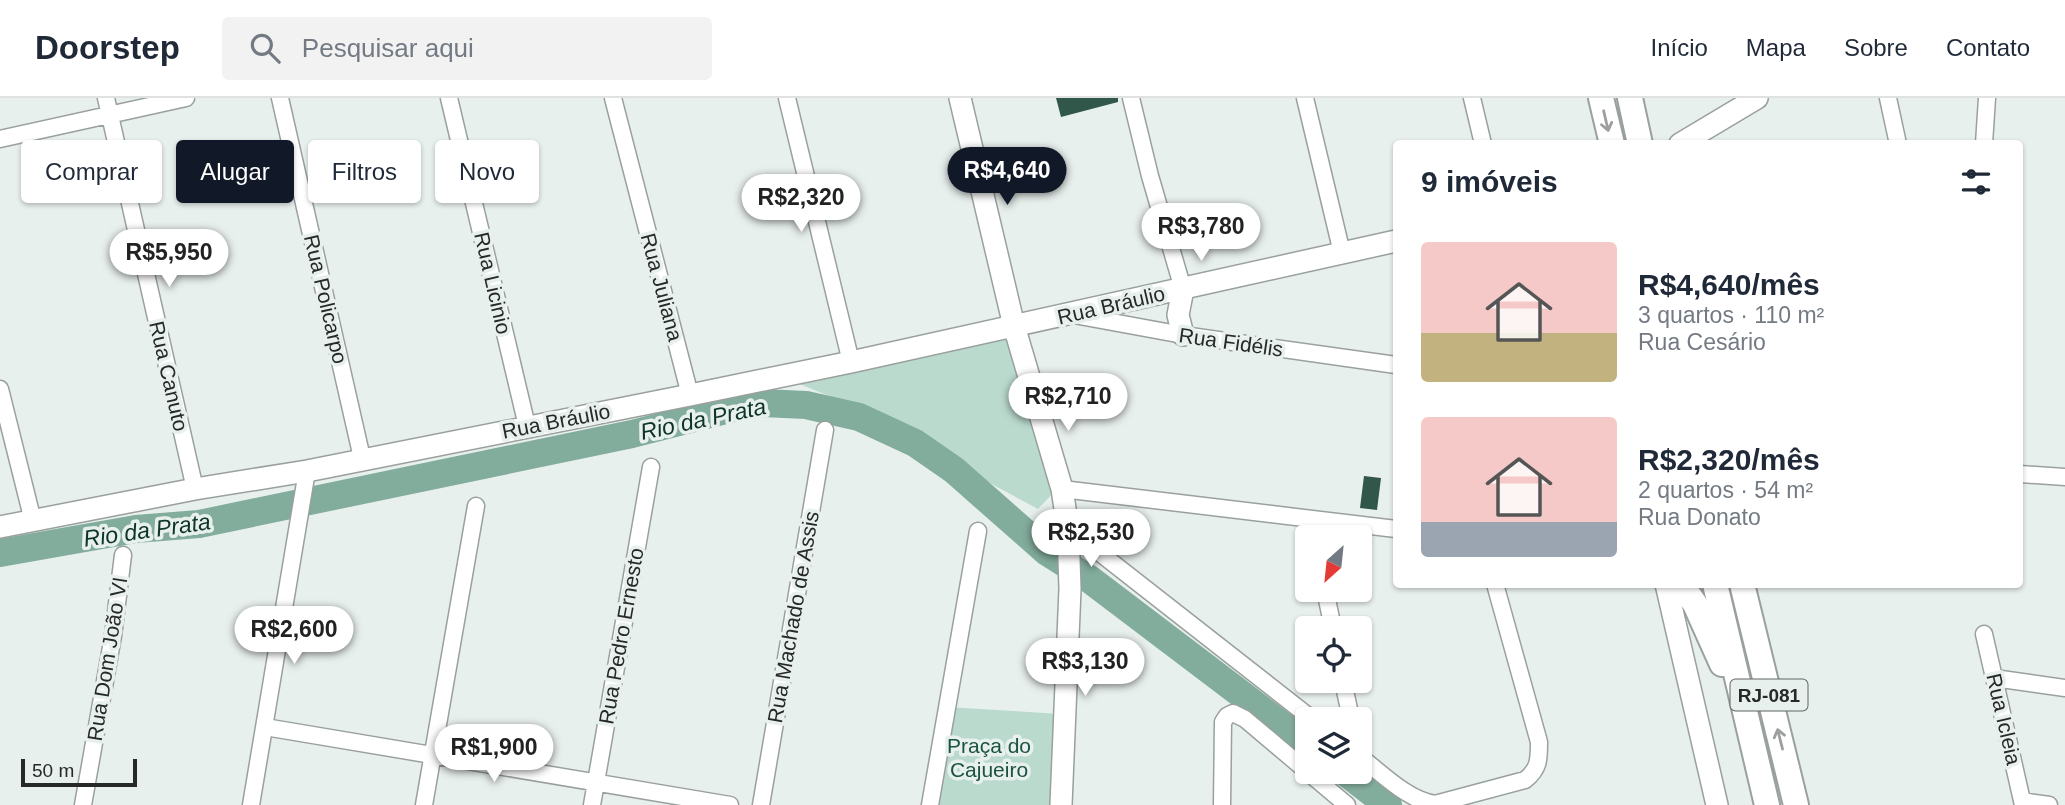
<!DOCTYPE html>
<html lang="pt">
<meta charset="utf-8">
<style>
:root{--surface:#fff;--page:#f2f2f3;--text:#1f2937;--muted:#747a83;--line:#e0e1e3;--accent:#111827}
body{margin:0;font-family:Helvetica,sans-serif;background:var(--page);color:var(--text);height:100vh;display:flex;flex-direction:column;font-size:26px;white-space:nowrap}
*{box-sizing:border-box;margin:0}
p{font-size:23px;color:var(--muted)}
.icon{flex:none;width:38px;height:38px;fill:none;stroke:currentColor;stroke-width:2;stroke-linecap:round;stroke-linejoin:round}
.map{position:relative;flex:1;overflow:hidden}
.panel{position:absolute;left:1393px;top:42px;width:630px;height:448px;display:flex;flex-direction:column;background:var(--surface);border-radius:7px;box-shadow:0 2px 5px #0004}
.panel>*{flex:none}
.banner{position:absolute;left:21px;top:42px;width:665px;height:63px;display:flex;gap:14px}
.needle{width:46px;rotate:207deg}
.buttons{position:absolute;left:1295px;top:427px;display:grid;gap:14px}
.buttons a{display:grid;place-items:center;width:77px;height:77px;border-radius:7px;background:var(--surface);box-shadow:0 2px 5px #0004;font-size:35px}
.scale{position:absolute;left:21px;bottom:18px;width:116px;box-sizing:border-box;padding-left:7px;border:4px solid #262928;border-top:0;font-size:19px;line-height:24px;white-space:nowrap;color:#262928;-webkit-text-stroke:5px #e8f0ed;paint-order:stroke}
.price{position:absolute;translate:-50% -60px;padding:0 16px;border-radius:24px;background:#fff;color:#222;font-size:23px;line-height:46px;filter:drop-shadow(0 2px 4px #0008)}
.price::after{content:'';position:absolute;left:50%;top:42px;width:21px;height:16px;margin-left:-10px;background:inherit;clip-path:polygon(0 0,100% 0,50% 100%)}
.price.active{background:var(--accent);color:#fff}
ul{padding:0;list-style:none}
li{display:flex;align-items:center;gap:21px;height:175px;padding:0 28px}
li span{display:grid;place-items:center;flex:none;width:196px;height:140px;border-radius:7px;color:#555}
li>.icon{margin-inline-start:auto}
span .icon{width:84px;height:84px;fill:#fffc;stroke-width:1}
li b{font-size:30px}
h2{display:flex;justify-content:space-between;align-items:center;height:84px;padding:0 28px;font-size:30px}
.pill{padding:0 24px;border-radius:7px;background:var(--surface);box-shadow:0 2px 5px #0004;font-size:24px;line-height:63px}
.pill.active{background:var(--accent);color:#fff}
header{display:flex;align-items:center;gap:42px;box-sizing:border-box;height:98px;padding:0 35px;background:var(--surface);border-bottom:2px solid var(--line)}
header strong{font-size:33px}
nav{display:flex;gap:38px;margin-inline-start:auto;font-size:24px}
.search{width:490px;height:63px;background:var(--page);display:flex;align-items:center;gap:18px;box-sizing:border-box;padding:0 24px;border-radius:7px;color:var(--muted);font-size:26px}
.map>svg:first-child{display:block}
.green{fill:#bbdace}
.lines{fill:none;stroke-linecap:round;stroke-linejoin:round}
.river{stroke:#82ac9c;stroke-width:28}
.building{fill:#30574a}
.street-casing{stroke:#99a09d;stroke-width:19}
.secondary-casing{stroke:#99a09d;stroke-width:24}
.primary-casing{stroke:#99a09d;stroke-width:28}
.street{stroke:#fff;stroke-width:16}
.secondary{stroke:#fff;stroke-width:21}
.primary{stroke:#fff;stroke-width:24}
.oneway{stroke:#9d9f9e}
.labels{text-anchor:middle;dominant-baseline:central;stroke-width:7;stroke-linejoin:round;paint-order:stroke}
.shield{fill:#e8f0ed;stroke:#606563;stroke-width:2}
.shield-label{font-size:19px;font-weight:bold;fill:#262928}
.street-label{font-size:21px;fill:#262928;stroke:#e8f0ed}
.park-label{font-size:21px;fill:#1b5241;stroke:#e8f0ed}
.water-label{font-size:23px;font-style:italic;fill:#0d3428;stroke:#e8f0ed}
</style>
<header>
<strong>Doorstep</strong>
<div class="search"><svg class="icon" aria-label="search" viewBox="0 0 24 24"><circle cx="10" cy="10" r="6"/><path d="M15 15l6 6"/></svg>Pesquisar aqui</div>
<nav><a>Início</a><a>Mapa</a><a>Sobre</a><a>Contato</a></nav>
</header>
<div class="map">
<svg width="2065" height="707" viewBox="0 0 2065 707">
<rect width="100%" height="100%" fill="#e8f0ed"/>
<path class="green" d="M1011 239 1056 392 1038 411 975 377 922 340 879 318 787 281Z
M947 609 1061 616 1058 707H931Z"/>
<g class="lines">
<path class="river" d="M0 455 136 431 199 426 632 336 734 310 762 305 806 307 859 319 915 345 954 372 1047 454 1088 480 1307 646
M1345 674 1388 707"/>
</g>
<path class="building" d="M1056 0H1118V4L1061 19Z
M1364 378 1381 380 1377 412 1360 410Z"/>
<g class="lines">
<defs>
<path id="street" d="M106 0 195 391
M280 0 362 360
M449 0 527 328
M613 0 690 297
M787 0 851 264
M1131 0 1150 78 1183 191
M1305 0 1342 155
M1472 0 1483 46
M1888 0 1898 46
M0 41 186 0
M1984 46 1987 0
M1074 217 1183 237 1396 267
M0 291 33 423
M2020 376 2065 379
M1062 391 1396 431
M1311 421 1315 439
M1068 430 1312 621
M1325 492 1333 530
M1984 536 2023 707
M1994 580 2065 590
M1343 583 1351 621
M265 629 730 707
M1360 659C1382 675 1407 702 1435 706L1525 682C1539 671 1539 662 1539 644L1495 486
M2022 703 2049 707
M83 707 113 538 123 457
M251 707 307 373
M424 707 476 408
M592 707 651 369
M761 707 825 332
M930 707 978 433
M1222 707 1223 624 1227 618 1233 615 1245 621 1347 707"/>
<path id="secondary" d="M960 0 1014 228 1062 391 1068 430 1070 491 1061 707
M1680 46 1757 0
M1183 191 1178 217 1183 237
M0 429 195 391 307 373 690 297 851 264 1396 143
M1666 486 1717 707"/>
<path id="primary" d="M1601 0 1612 46
M1630 0 1640 46
M1681 486 1695 506 1722 566
M1715 486 1767 707
M1742 486 1796 707"/>
</defs>
<use href="#street" class="street-casing"/>
<use href="#secondary" class="secondary-casing"/>
<use href="#primary" class="primary-casing"/>
<use href="#street" class="street"/>
<use href="#secondary" class="secondary"/>
<use href="#primary" class="primary"/>
</g>
<defs><path id="oneway-shaft" d="M-6 0H5M1.5-3L5.5 0L1.5 3" fill="none" stroke-width="1.6" stroke-linecap="round" stroke-linejoin="round" transform="scale(1.75)"/></defs>
<g class="oneway">
<use href="#oneway-shaft" transform="translate(1606 23) rotate(77)"/>
<use href="#oneway-shaft" transform="translate(1780 641) rotate(-104)"/>
</g>
<g class="labels">
<rect class="shield" x="1730.5" y="581.5" width="77" height="31" rx="5"/>
<g class="shield-label">
<text x="1769" y="597">RJ-081</text>
</g>
<g class="street-label">
<text transform="translate(493 185) rotate(77)">Rua Licinio</text>
<text transform="translate(662 189) rotate(75)">Rua Juliana</text>
<text transform="translate(326 201) rotate(77)">Rua Policarpo</text>
<text transform="translate(1111 207) rotate(-13)">Rua Bráulio</text>
<text transform="translate(1231 244) rotate(8)">Rua Fidélis</text>
<text transform="translate(169 278) rotate(77)">Rua Canuto</text>
<text transform="translate(556 323) rotate(-11)">Rua Bráulio</text>
<text transform="translate(793 519) rotate(-80)">Rua Machado de Assis</text>
<text transform="translate(621 538) rotate(-80)">Rua Pedro Ernesto</text>
<text transform="translate(107 561) rotate(-81)">Rua Dom João VI</text>
<text transform="translate(2004 621) rotate(77)">Rua Icleia</text>
</g>
<g class="park-label">
<text x="989" y="647">Praça do<tspan x="989" dy="24">Cajueiro</tspan></text>
</g>
<g class="water-label">
<text transform="translate(703 321) rotate(-12)">Rio da Prata</text>
<text transform="translate(147 432) rotate(-8)">Rio da Prata</text>
</g>
</g>
</svg>
<div class="buttons">
<a><svg class="needle" viewBox="-14 -14 28 28"><path d="M0-13l5 13h-10z" fill="#e53935"/><path d="M0 13l5-13h-10z" fill="#747a83"/></svg></a>
<a><svg class="icon" aria-label="locate" viewBox="0 0 24 24"><circle cx="12" cy="12" r="6"/><path d="M12 2v4M12 18v4M2 12h4M18 12h4"/></svg></a>
<a><svg class="icon" aria-label="layers" viewBox="0 0 24 24"><path d="M12 4l9 5-9 5-9-5zM3 14l9 5 9-5"/></svg></a>
</div>
<div class="scale">50 m</div>
<b class="price active" style="left:1007px;top:109px">R$4,640</b>
<b class="price" style="left:801px;top:136px">R$2,320</b>
<b class="price" style="left:1201px;top:165px">R$3,780</b>
<b class="price" style="left:169px;top:191px">R$5,950</b>
<b class="price" style="left:1068px;top:335px">R$2,710</b>
<b class="price" style="left:1091px;top:471px">R$2,530</b>
<b class="price" style="left:294px;top:568px">R$2,600</b>
<b class="price" style="left:1085px;top:600px">R$3,130</b>
<b class="price" style="left:494px;top:686px">R$1,900</b>
<div class="banner">
<a class="pill">Comprar</a>
<a class="pill active">Alugar</a>
<a class="pill">Filtros</a>
<a class="pill">Novo</a>
</div>
<section class="panel">
<h2>9 imóveis<svg class="icon" aria-label="filters" viewBox="0 0 24 24"><path d="M4 7h16M4 17h16"/><circle cx="9" cy="7" r="2"/><circle cx="15" cy="17" r="2"/></svg></h2>
<ul>
<li><span style="background:linear-gradient(#f6c9c9 65%,#c2b280 0)"><svg class="icon" aria-label="home" viewBox="0 0 24 24"><path d="M3 11l9-7 9 7M6 9v11h12V9"/></svg></span><div><b>R$4,640/mês</b><p>3 quartos · 110 m²</p><p>Rua Cesário</p></div></li>
<li><span style="background:linear-gradient(#f6c9c9 75%,#9aa5b1 0)"><svg class="icon" aria-label="home" viewBox="0 0 24 24"><path d="M3 11l9-7 9 7M6 9v11h12V9"/></svg></span><div><b>R$2,320/mês</b><p>2 quartos · 54 m²</p><p>Rua Donato</p></div></li>
</ul>
</section>
</div>
